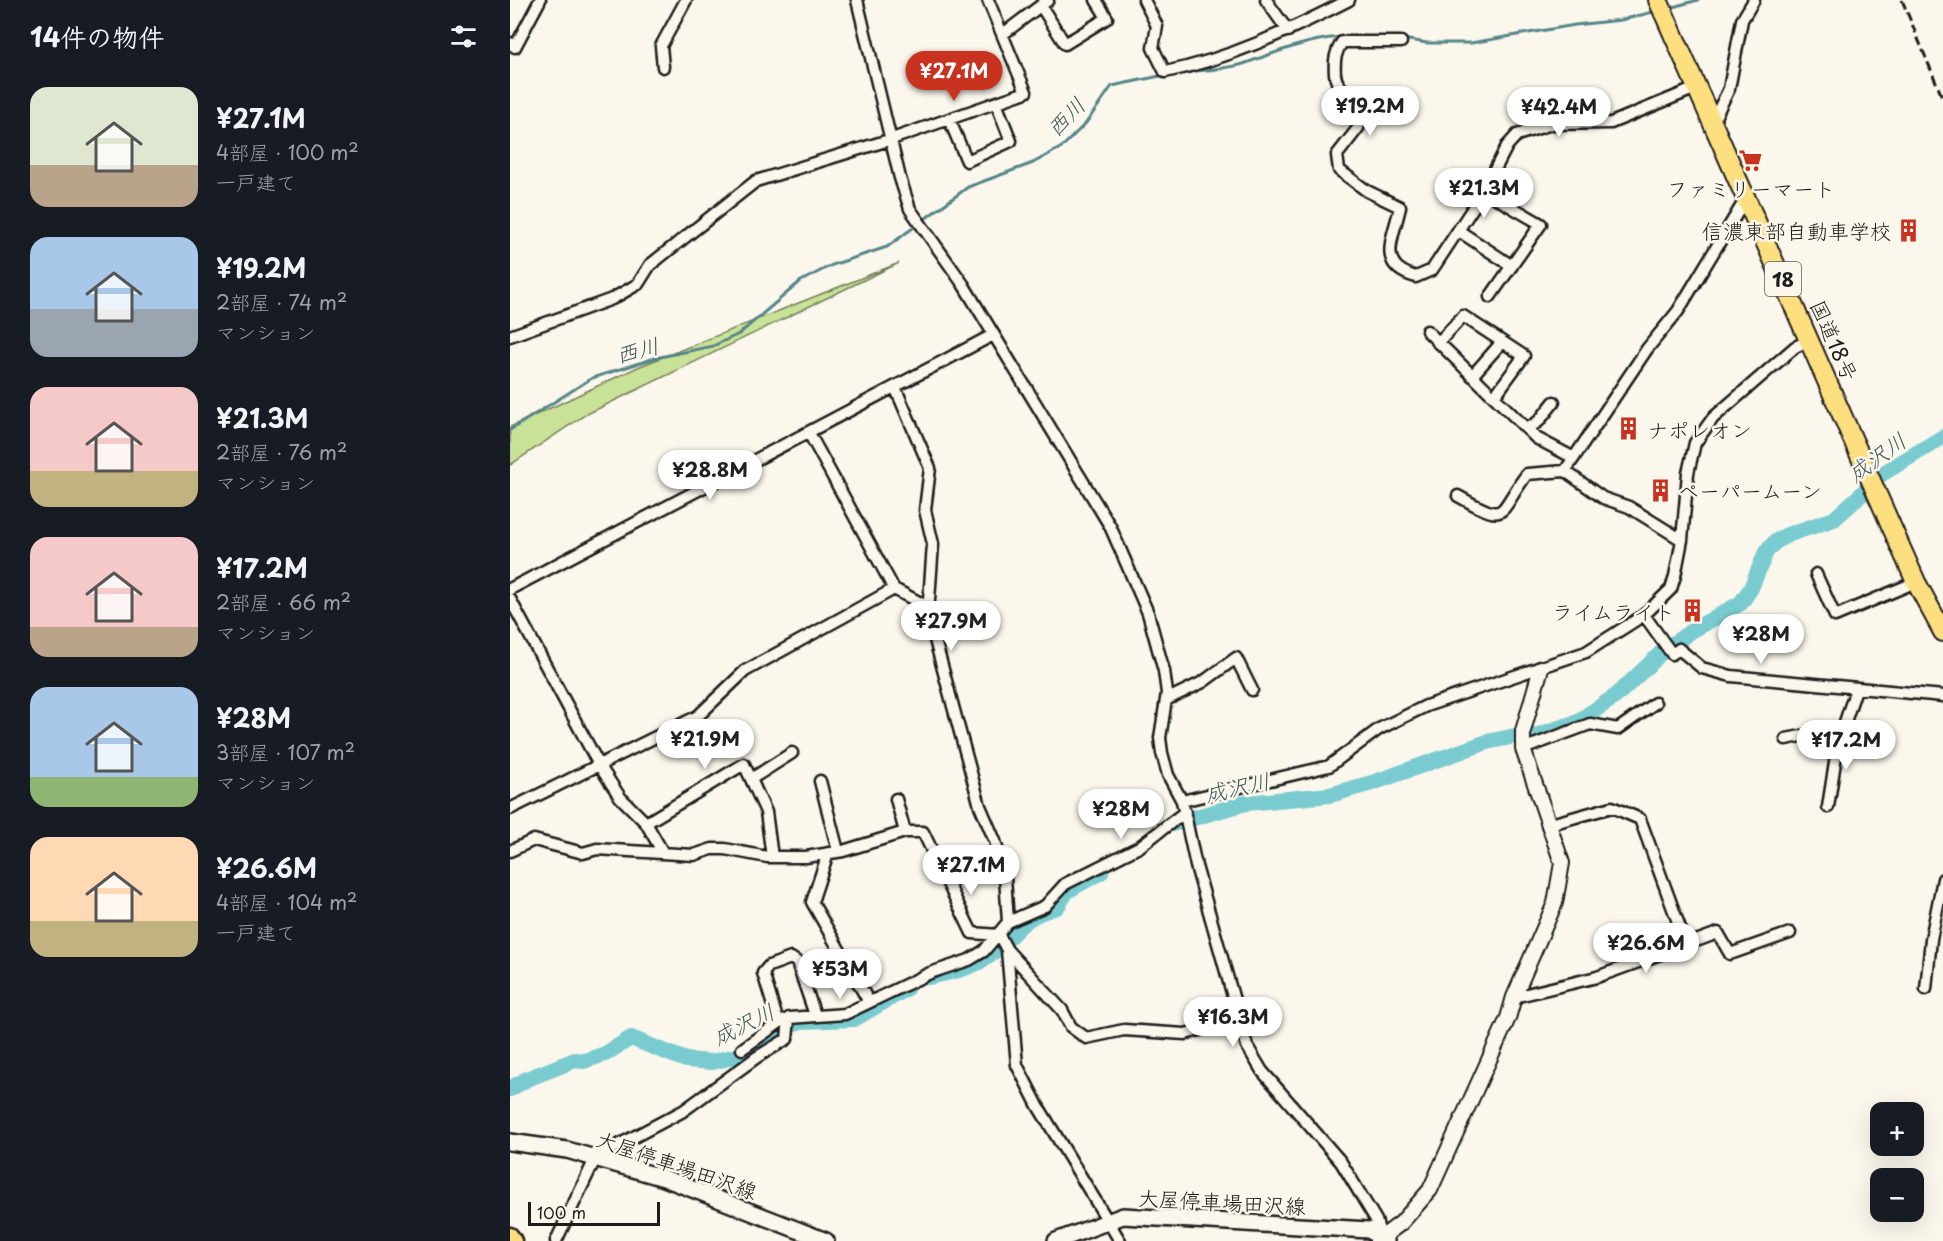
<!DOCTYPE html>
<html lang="ja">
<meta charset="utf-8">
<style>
:root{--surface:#171b24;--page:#20242c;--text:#f1f3f6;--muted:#9ea1a6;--accent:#c8321e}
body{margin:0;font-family:"Playpen Sans","Klee One",sans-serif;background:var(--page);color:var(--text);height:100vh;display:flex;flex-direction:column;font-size:22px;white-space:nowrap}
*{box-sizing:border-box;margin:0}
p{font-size:20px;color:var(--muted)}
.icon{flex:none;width:33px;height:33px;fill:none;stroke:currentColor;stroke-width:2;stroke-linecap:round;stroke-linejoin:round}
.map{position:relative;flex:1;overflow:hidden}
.side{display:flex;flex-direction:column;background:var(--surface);width:510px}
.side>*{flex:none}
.fabs{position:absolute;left:1360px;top:1102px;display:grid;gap:12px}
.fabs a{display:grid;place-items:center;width:54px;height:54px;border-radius:12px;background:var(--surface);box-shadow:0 6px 24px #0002;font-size:30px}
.scale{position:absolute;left:18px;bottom:15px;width:132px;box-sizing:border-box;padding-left:6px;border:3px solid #1c1c1c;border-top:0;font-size:16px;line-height:21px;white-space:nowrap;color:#1c1c1c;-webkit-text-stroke:4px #fbf7ec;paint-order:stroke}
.price{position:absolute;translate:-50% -51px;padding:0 14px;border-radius:21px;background:#fff;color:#222;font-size:20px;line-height:39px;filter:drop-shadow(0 2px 3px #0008)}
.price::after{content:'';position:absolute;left:50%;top:36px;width:18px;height:14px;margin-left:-9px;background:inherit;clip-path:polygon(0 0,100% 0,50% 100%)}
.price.current{background:var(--accent);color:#fff}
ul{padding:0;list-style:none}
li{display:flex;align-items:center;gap:18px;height:150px;padding:0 30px}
li span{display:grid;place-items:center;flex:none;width:168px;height:120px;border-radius:18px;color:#555}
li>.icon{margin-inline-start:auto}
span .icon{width:72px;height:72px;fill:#fffc;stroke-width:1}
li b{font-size:26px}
h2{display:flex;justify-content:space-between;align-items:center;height:72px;padding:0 30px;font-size:26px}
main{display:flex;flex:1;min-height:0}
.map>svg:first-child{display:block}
.green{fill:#c9e298;stroke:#727f5a;stroke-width:1.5}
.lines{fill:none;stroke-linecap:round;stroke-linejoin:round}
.stream{stroke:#548588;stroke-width:3}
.river{stroke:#7acbd0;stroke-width:16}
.minor-casing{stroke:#1c1c1c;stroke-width:15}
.tertiary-casing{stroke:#1c1c1c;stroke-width:18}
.secondary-casing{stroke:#1c1c1c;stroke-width:20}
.primary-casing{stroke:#1c1c1c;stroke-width:21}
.trunk-casing{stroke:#1c1c1c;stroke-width:22}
.minor{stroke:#fbf7ec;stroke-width:10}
.tertiary{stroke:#fbf7ec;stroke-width:14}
.secondary{stroke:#fbf7ec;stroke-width:15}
.primary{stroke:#fedf80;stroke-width:16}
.trunk{stroke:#fedf80;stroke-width:18}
.rail{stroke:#1c1c1c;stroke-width:3;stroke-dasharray:9 4.5;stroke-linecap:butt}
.labels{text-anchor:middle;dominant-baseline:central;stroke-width:5;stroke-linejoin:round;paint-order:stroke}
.shield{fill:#fbf7ec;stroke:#5f5e5a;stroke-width:1.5}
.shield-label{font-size:20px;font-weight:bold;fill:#1c1c1c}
.poi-label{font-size:21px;fill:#1c1c1c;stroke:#fbf7ec;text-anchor:end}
.street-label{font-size:21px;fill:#1c1c1c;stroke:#fbf7ec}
.water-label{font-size:22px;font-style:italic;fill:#3d595b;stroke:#fbf7ec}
</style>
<main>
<section class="side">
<h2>14件の物件<svg class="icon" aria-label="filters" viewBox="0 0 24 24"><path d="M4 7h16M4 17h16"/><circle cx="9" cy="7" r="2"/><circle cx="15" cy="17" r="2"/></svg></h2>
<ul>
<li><span style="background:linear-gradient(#dfe7d0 65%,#b9a48a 0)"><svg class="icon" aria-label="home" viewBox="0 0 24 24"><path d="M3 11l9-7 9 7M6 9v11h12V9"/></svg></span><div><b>¥27.1M</b><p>4部屋 · 100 m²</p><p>一戸建て</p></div></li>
<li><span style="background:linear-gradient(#a9c7e8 60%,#9aa5b1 0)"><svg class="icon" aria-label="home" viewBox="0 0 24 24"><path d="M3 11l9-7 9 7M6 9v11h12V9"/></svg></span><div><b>¥19.2M</b><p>2部屋 · 74 m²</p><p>マンション</p></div></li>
<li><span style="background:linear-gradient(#f6c9c9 70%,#c2b280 0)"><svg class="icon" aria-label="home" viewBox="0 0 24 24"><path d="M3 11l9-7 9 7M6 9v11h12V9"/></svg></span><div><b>¥21.3M</b><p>2部屋 · 76 m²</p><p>マンション</p></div></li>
<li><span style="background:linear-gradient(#f6c9c9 75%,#b9a48a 0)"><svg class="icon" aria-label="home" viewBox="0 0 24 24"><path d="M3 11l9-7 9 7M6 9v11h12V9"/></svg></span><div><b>¥17.2M</b><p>2部屋 · 66 m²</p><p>マンション</p></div></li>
<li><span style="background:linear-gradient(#a9c7e8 75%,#8fb573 0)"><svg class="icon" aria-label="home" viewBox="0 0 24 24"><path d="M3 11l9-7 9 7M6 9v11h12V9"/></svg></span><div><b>¥28M</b><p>3部屋 · 107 m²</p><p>マンション</p></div></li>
<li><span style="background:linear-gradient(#ffd9b3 70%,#c2b280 0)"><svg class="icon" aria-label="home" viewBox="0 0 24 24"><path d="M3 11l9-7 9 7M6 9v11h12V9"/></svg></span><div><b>¥26.6M</b><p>4部屋 · 104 m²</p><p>一戸建て</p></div></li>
</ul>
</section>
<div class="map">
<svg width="1433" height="1241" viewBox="0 0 1433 1241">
<rect width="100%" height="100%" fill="#fbf7ec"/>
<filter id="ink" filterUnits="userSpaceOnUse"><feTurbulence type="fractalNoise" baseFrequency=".0167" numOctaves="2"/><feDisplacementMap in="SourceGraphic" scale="12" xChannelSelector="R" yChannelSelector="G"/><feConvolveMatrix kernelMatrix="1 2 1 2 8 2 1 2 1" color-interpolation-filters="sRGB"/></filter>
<g filter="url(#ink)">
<path class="green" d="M389 263 75 415 0 465V427L128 367Z"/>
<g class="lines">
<path class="stream" d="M1159 8 1188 0
M893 39 917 43H961L1065 25 1111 20 1147 11
M677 72C695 70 719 69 736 63 770 51 809 35 845 37
M412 221 458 187 523 163 552 147 576 123 602 86 655 75
M0 430 82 378 145 358 203 346 229 334 291 281 322 265 377 247 407 225"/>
<path class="river" d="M662 824 736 803 820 795 865 782 977 742 1005 736H1025L1067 722 1106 696 1153 651 1183 630 1231 603 1241 588 1256 552 1265 542 1277 535 1324 519 1353 493 1362 480 1433 437
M419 977C437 973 460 969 476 958 506 937 505 918 547 907L557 891 591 872
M0 1089 17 1079 65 1060 74 1061 95 1054 121 1038 176 1060 202 1062 226 1056 271 1028 291 1021 344 1019 396 989"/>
<defs>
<path id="minor" d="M347 0 390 178 400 209 453 284 600 526 638 613 654 671 657 693 650 738 652 753 658 775 672 801 686 866 737 1046 752 1071 831 1162 866 1220 872 1241
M634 0 647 26 643 48 655 72C720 59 780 30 839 0
M756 0 778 31
M531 6 555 44 597 18 586 0
M493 34 538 0
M891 42H832C825 53 824 61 825 74 828 104 871 98 894 100
M0 43 5 47 30 0
M153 67 151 46 176 0
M860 97 848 128 827 155 829 170 857 191 890 207C884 237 865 266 906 277L922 270 974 191 997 146 1007 135 1041 124 1101 123 1186 88
M439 119 457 161 501 141 486 103
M1202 123 1219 89 1232 20 1244 0
M974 191 1031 224 980 297
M949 231 1002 266
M917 331 1026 438 1064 458
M0 336 102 299 128 284 140 265 246 181 382 139 516 92 478 0
M928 343 953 316 1014 356 984 397
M962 376 992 342
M385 387 420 468 415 510 423 544 418 614 470 806 485 841 495 877 498 922
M1017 429 1029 421 1044 402
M1055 471 1137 349 1168 311 1235 200
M948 496C1000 525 986 515 1017 474L1055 471 1093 498 1119 507 1172 540
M1306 574 1325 616 1406 582
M0 589 483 335
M384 589 418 607
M0 599 89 765 110 797 136 823 152 851
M1134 615 1162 654 1169 649 1192 668 1221 676 1433 696
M656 700 693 682 726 658 742 690
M1276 739 1332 728
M1013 749 1080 724 1108 729 1145 703
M241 779 282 753
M310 781 328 851
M386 799 395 832
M672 801 819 766 869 729 916 706 1076 652 1134 615 1161 589 1165 576 1172 540 1178 473 1185 443 1203 418 1285 347 1300 340
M1318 807 1328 743 1346 689
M0 809 188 716 235 671 384 589 299 433
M136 823 234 764 256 812 262 857
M1037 825 1102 807 1130 819 1176 944
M0 851 24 840 73 853 87 849 184 855 202 849H215L257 857H296L333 851 395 832H413L462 933 489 935
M318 853 302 902 359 1002
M489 935 497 950 552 1010 561 1027 576 1038 614 1030 675 1034 730 1019
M497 950 507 1065 528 1106 610 1241
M1416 989 1421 939 1433 879
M1004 997 1087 977 1208 933 1220 954 1280 933
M268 1022 253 973 259 966 281 958 287 962 305 1015
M232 1049 273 1020
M46 1241 86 1157 173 1111 247 1057 277 1039 279 1018 335 1014 420 973 459 960 474 951 498 922 535 906 555 884 629 847 675 812"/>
<path id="tertiary" d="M867 1241 891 1223 920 1190 998 1018 1004 997 1045 903 1052 863 1013 749V731L1031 668"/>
<path id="secondary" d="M0 1142 57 1150 154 1178 316 1241
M546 1241 613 1216 859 1230 876 1241"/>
<path id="primary" d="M0 1236 3 1241"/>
<path id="trunk" d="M1148 0 1406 582 1433 632"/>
</defs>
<use href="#minor" class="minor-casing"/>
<use href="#tertiary" class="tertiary-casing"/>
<use href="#secondary" class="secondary-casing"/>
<use href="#primary" class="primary-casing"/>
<use href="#trunk" class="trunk-casing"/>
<use href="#minor" class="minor"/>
<use href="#tertiary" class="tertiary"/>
<use href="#secondary" class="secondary"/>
<use href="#primary" class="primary"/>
<use href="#trunk" class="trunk"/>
<path class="rail" d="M1392 0 1433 99"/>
</g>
</g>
<defs>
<symbol id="supermarket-bare" viewBox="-9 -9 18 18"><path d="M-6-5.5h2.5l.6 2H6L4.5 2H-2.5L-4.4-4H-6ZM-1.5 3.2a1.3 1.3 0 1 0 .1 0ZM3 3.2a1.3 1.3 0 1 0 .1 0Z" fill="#c8321e" stroke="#fbf7ec" stroke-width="2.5" paint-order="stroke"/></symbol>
<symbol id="building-bare" viewBox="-9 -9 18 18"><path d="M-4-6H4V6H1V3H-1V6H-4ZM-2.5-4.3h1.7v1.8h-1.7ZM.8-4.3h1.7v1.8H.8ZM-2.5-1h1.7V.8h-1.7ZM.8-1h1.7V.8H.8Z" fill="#c8321e" stroke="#fbf7ec" stroke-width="2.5" paint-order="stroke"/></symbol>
</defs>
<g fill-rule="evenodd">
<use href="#supermarket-bare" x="1224" y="144" width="33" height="33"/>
<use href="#building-bare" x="1382" y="214" width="33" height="33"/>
<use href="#building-bare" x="1102" y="412" width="33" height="33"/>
<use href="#building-bare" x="1134" y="474" width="33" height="33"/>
<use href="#building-bare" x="1166" y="594" width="33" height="33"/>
</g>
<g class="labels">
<rect class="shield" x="1255" y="262" width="36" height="34" rx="4.5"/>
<g class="shield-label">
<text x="1273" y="279">18</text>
</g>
<g class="poi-label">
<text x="1241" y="188" text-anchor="middle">ファミリーマート</text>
<text x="1381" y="230">信濃東部自動車学校</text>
<text x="1137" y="429" text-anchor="start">ナポレオン</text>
<text x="1168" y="490" text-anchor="start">ペーパームーン</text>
<text x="1165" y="611">ライムライト</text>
</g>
<g class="street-label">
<text transform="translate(1325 340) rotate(66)">国道18号</text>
<text transform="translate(167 1164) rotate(19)">大屋停車場田沢線</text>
<text transform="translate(712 1201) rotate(3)">大屋停車場田沢線</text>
</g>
<g class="water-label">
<text transform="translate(555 116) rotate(-46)">西川</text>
<text transform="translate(127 349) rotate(-15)">西川</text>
<text transform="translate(1366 456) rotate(-36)">成沢川</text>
<text transform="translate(727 786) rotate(-12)">成沢川</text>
<text transform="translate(233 1023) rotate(-26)">成沢川</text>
</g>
</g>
</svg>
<div class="fabs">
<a>+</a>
<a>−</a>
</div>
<div class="scale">100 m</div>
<b class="price current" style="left:444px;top:102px">¥27.1M</b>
<b class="price" style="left:860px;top:137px">¥19.2M</b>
<b class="price" style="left:1049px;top:138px">¥42.4M</b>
<b class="price" style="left:974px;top:219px">¥21.3M</b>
<b class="price" style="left:200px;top:501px">¥28.8M</b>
<b class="price" style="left:441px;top:652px">¥27.9M</b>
<b class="price" style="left:1251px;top:665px">¥28M</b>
<b class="price" style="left:195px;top:770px">¥21.9M</b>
<b class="price" style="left:1336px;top:771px">¥17.2M</b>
<b class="price" style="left:611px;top:840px">¥28M</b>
<b class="price" style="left:461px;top:896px">¥27.1M</b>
<b class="price" style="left:1136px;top:974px">¥26.6M</b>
<b class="price" style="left:330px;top:1000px">¥53M</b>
<b class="price" style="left:723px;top:1048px">¥16.3M</b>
</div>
</main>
